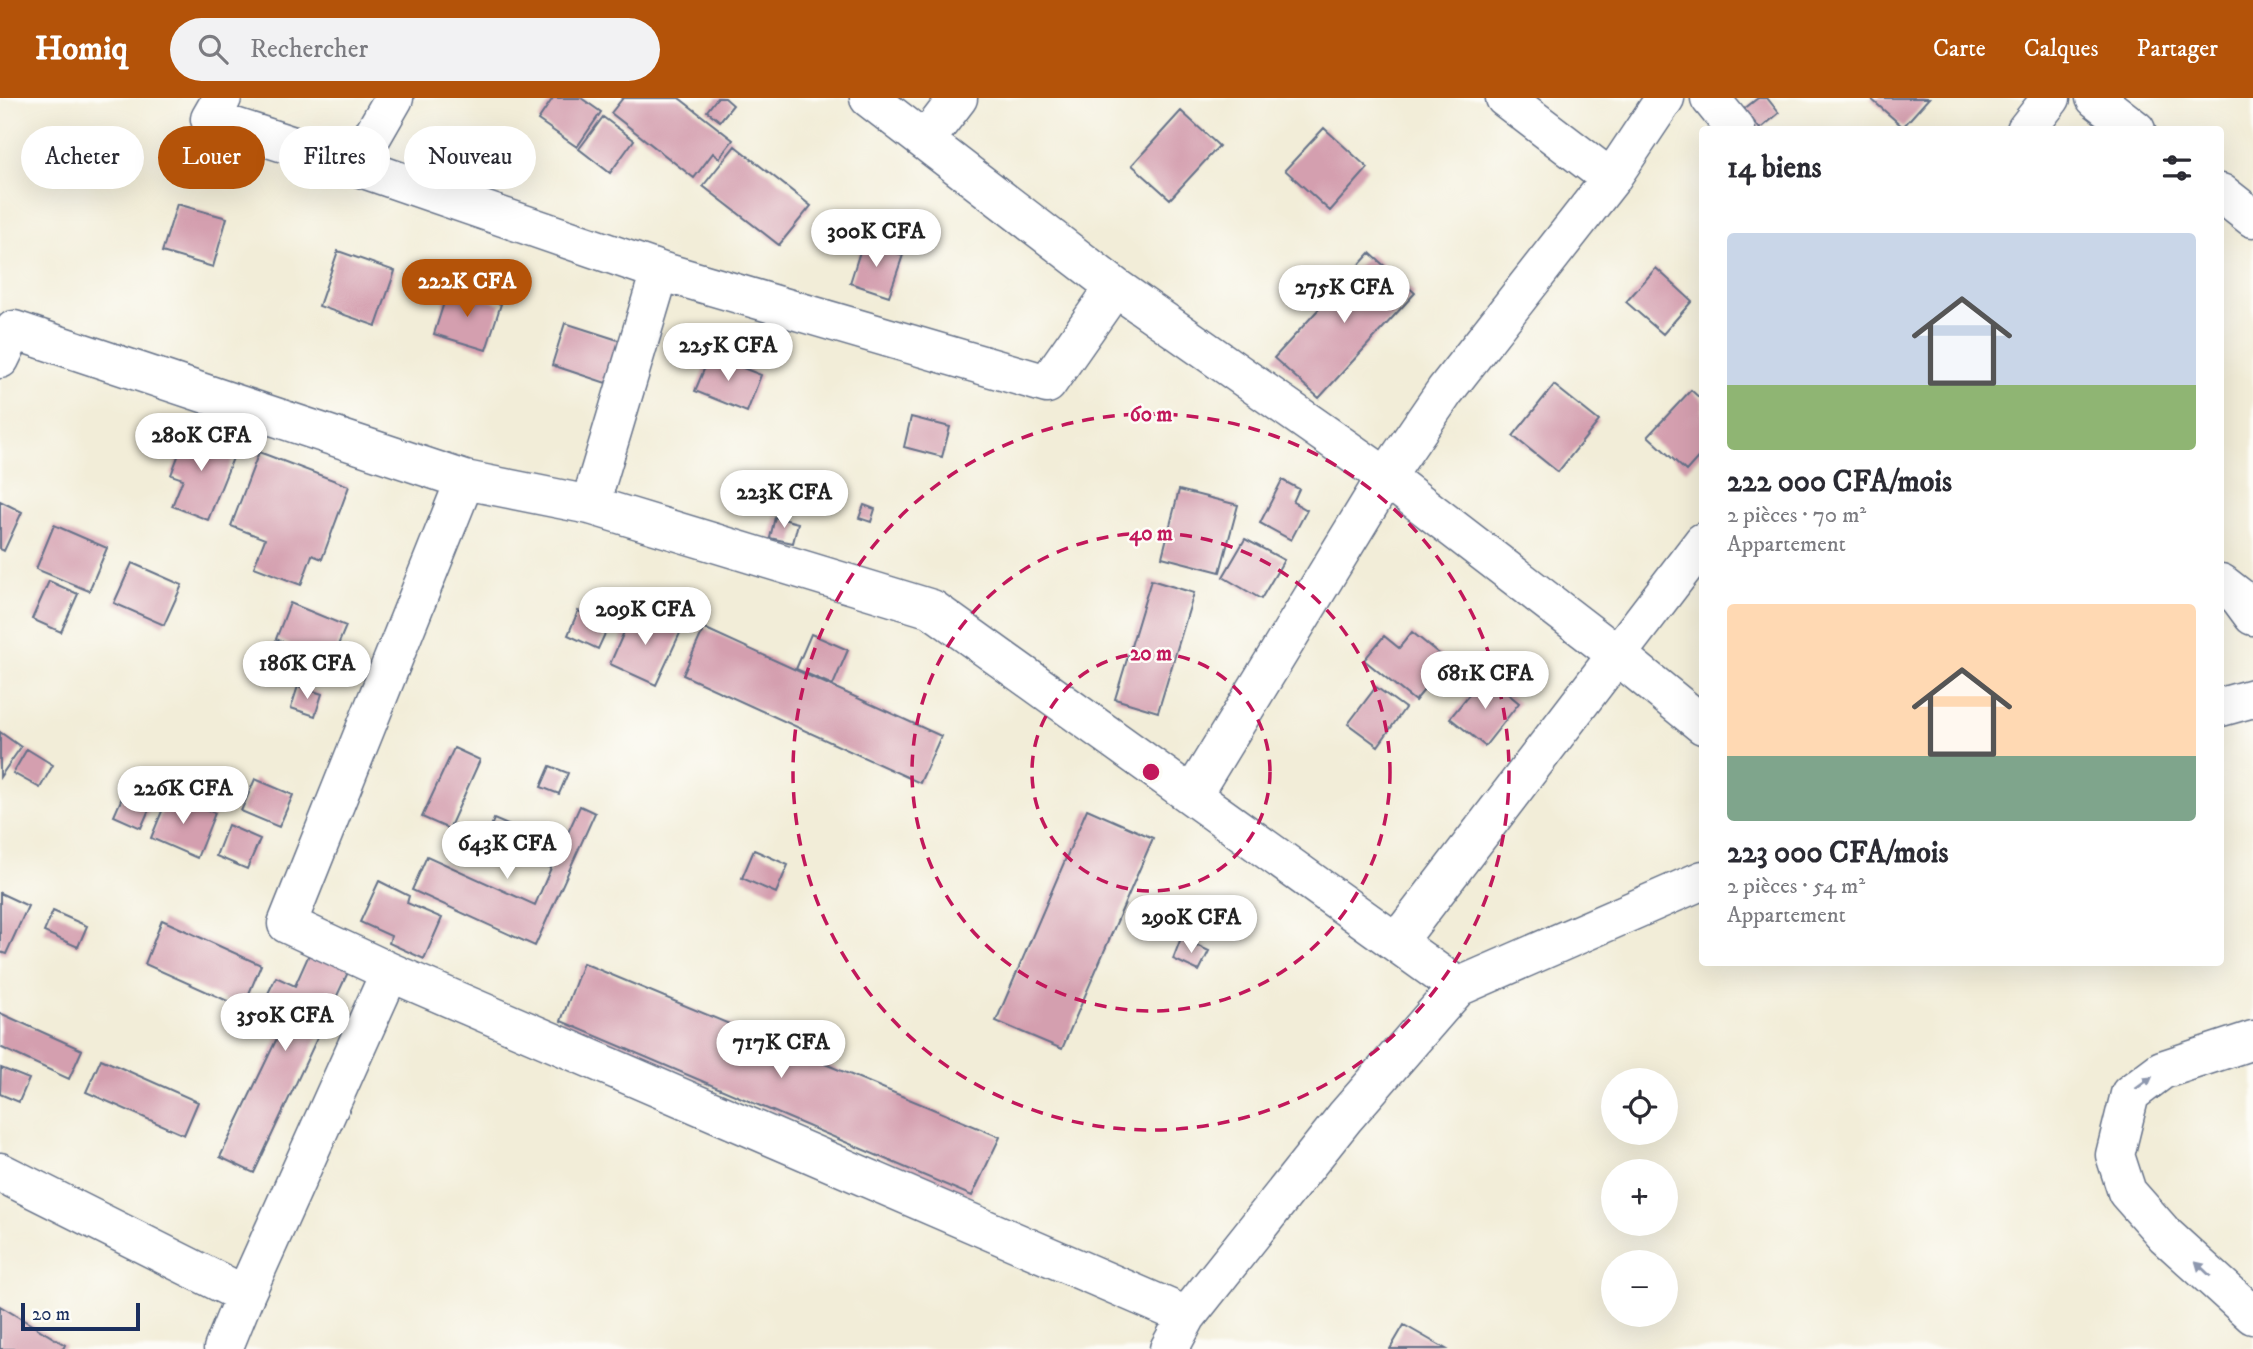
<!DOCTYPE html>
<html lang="fr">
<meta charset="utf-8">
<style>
:root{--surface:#fff;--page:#f2f2f3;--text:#2b2b33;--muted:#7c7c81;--accent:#b45309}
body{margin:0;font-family:"IM FELL DW Pica",serif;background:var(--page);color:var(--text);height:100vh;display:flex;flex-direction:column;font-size:26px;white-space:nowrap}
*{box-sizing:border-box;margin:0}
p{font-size:23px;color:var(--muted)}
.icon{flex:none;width:38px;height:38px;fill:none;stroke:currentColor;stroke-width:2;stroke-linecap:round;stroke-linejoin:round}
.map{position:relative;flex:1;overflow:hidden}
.side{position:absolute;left:1699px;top:28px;width:525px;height:840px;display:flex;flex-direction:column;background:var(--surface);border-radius:7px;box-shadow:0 7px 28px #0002}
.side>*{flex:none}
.banner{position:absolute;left:21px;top:28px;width:665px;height:63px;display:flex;gap:14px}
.controls{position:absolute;left:1601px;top:970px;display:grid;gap:14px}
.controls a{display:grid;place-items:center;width:77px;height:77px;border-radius:50%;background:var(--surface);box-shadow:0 7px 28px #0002;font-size:35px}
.scale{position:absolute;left:21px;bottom:18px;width:119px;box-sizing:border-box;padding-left:7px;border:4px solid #1b2f5e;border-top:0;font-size:19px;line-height:24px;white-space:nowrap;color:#1b2f5e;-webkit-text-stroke:5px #fdfcf7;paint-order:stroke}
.price{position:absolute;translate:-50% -60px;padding:0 16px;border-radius:24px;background:#fff;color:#222;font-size:23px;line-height:46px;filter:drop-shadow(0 2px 4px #0008)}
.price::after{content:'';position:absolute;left:50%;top:42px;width:21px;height:16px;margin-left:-10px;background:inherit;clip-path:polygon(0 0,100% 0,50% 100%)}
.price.on{background:var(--accent);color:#fff}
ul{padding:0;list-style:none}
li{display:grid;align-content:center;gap:14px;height:371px;padding:0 28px}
li span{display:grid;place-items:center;height:217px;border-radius:7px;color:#555}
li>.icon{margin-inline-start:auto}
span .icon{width:126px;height:126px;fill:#fffc;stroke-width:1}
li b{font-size:30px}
h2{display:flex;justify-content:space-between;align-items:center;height:84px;padding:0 28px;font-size:30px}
.pill{padding:0 24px;border-radius:32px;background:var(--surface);box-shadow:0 7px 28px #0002;font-size:24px;line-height:63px}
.pill.on{background:var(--accent);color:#fff}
header{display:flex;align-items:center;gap:42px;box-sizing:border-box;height:98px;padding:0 35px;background:var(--accent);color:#fff}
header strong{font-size:33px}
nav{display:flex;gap:38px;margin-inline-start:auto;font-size:24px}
.search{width:490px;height:63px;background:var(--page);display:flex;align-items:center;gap:18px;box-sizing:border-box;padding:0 24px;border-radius:38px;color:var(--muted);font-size:26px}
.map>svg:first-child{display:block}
.building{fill:#d49faf}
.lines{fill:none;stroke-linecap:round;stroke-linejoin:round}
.minor-casing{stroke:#667289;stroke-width:41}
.minor{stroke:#fff;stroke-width:38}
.oneway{fill:#8d97ae}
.ring{fill:none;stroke:#c2185b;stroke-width:3.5;stroke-dasharray:12 9}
.centre{fill:#c2185b;stroke:#fdfcf7;stroke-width:3.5}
.ring-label{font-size:21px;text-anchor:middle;font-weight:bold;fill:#c2185b;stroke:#fdfcf7;stroke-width:5;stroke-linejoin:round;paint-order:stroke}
</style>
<header>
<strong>Homiq</strong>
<div class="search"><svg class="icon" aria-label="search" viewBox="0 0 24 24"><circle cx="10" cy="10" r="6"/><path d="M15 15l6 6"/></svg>Rechercher</div>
<nav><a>Carte</a><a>Calques</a><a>Partager</a></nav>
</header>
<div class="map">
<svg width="2253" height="1251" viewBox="0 0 2253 1251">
<rect width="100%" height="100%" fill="#fdfcf7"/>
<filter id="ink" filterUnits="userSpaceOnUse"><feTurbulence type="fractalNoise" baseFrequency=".0143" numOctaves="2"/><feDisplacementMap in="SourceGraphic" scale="14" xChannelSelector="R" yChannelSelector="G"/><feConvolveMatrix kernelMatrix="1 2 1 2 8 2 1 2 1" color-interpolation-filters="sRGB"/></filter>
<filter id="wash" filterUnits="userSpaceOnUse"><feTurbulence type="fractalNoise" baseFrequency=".00686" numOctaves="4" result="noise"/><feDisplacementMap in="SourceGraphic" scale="28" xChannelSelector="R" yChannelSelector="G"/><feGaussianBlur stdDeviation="1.57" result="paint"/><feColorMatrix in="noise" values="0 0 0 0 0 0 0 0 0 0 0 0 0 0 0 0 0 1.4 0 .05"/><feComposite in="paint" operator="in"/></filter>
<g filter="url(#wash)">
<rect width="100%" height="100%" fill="#f2edd8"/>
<g id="blocks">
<path class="building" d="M553 0H581L601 14 577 49 538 22Z
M623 0H679L733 42 719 60 713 55 694 80 611 15Z
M717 0H725L733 7 720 23 707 13Z
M1758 0H1767L1779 15 1760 31 1744 11Z
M1870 0H1929L1903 29Z
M1181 13 1219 48 1170 101 1132 67Z
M603 19 634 42 610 75 579 51Z
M1324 30 1368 70 1330 113 1285 72Z
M735 48 811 108 779 147 703 88Z
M177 106 227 120 213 169 162 154Z
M863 144 903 157 889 198 850 185Z
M338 153 395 173 376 228 319 208Z
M1370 155 1415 195 1319 300 1274 260Z
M1656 170 1692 203 1663 236 1626 204Z
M449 189 501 206 486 252 434 236Z
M565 225 621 243 606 285 552 267Z
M710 257 761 277 747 314 695 293Z
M1554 287 1599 323 1558 374 1513 338Z
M1691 292 1703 303V354L1686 373 1648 338Z
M911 319 950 329 942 359 904 349Z
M188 332 237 350 208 422 172 408 183 381 171 377Z
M259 354 349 388 322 461 312 457 301 487 254 469 265 441 231 428Z
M1282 382 1299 391 1293 404 1307 412 1291 442 1260 425Z
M1179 392 1238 407 1220 474 1162 459Z
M0 403 22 414 4 453 0 451Z
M864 407 875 411 871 424 859 420Z
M775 419 798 425 793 445 770 440Z
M54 427 107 450 89 493 36 471Z
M1245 441 1284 462 1261 501 1223 479Z
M132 465 182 487 164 527 114 505Z
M1151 482 1194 495 1158 614 1115 601Z
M49 483 78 496 61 534 32 521Z
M290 505 346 528 331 564 276 541Z
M634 511 681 533 656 587 610 566Z
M578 513 609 527 598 551 568 537Z
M704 530 941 638 920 685 683 577Z
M1412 534 1448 563 1415 603 1364 562 1384 538 1399 550Z
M811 536 848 552 833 587 796 571Z
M1485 577 1519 605 1485 648 1450 620Z
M298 588 322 596 315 618 291 610Z
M1376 589 1405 610 1378 648 1348 626Z
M0 634 21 649 0 679Z
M454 650 480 662 449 731 422 719Z
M27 651 53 667 40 690 13 675Z
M550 668 568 675 559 696 541 689Z
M255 681 293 697 279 729 241 713Z
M128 686 155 698 141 730 114 718Z
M169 696 215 715 197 760 151 740Z
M580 708 595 715 535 848 412 792 427 758 535 807 551 770 486 741 494 721 561 750Z
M1087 711 1153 740 1062 951 996 923Z
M228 727 260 741 247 771 216 758Z
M754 752 788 767 776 795 742 780Z
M379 783 409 798 407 805 442 820 424 861 389 845 391 838 360 824Z
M0 795 28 808 6 856 0 854Z
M53 813 87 828 78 849 44 834Z
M162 822 261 867 243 910 145 866Z
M1181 840 1209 853 1199 873 1173 861Z
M311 852 350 870 254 1075 220 1059 280 934 255 922 276 879 295 888Z
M583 865 1000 1039 972 1098 561 923Z
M0 915 82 952 69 981 0 949Z
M101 961 198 1004 184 1037 86 994Z
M1 970 29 981 19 1004 0 996Z
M0 1208 65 1247 63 1251H0Z
M1404 1227 1446 1251H1390Z"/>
</g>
</g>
<g filter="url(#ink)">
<use href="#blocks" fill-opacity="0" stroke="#667289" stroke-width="2"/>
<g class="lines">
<defs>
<path id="minor" d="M222 0 210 21 355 68 660 173 1047 286 1115 189
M869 0 1115 189 1386 379 1616 556 1703 627
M1505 0 1611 81
M1710 0 1736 32
M2095 0 2136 32
M2026 32 2051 0
M925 43 958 0
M355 68 394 0
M2221 95 2253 120
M0 261 14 232 465 382 590 407 932 511 1458 889
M465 382 287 826 390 874 1187 1218
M590 407 660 173
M2221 485 2239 499 2253 518
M2221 609 2253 600
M1192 697 1386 379 1445 293 1611 81 1665 0
M1397 844 1703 444
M2253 942 2162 972 2130 996 2115 1057 2127 1094 2165 1137 2253 1217
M0 1074 245 1197
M223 1251 245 1197 390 874
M1169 1251 1187 1218 1345 1019 1458 889 1703 782"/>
</defs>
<use href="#minor" class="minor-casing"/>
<use href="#minor" class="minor"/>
</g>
<defs><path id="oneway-solid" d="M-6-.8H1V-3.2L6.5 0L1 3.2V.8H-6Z" transform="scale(1.75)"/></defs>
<g class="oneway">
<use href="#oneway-solid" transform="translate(2144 985) rotate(-36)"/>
<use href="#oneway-solid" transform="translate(2203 1171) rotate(-137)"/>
</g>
</g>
<g class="ring">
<circle cx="1151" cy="674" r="119"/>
<circle cx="1151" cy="674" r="239"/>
<circle cx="1151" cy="674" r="358"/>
</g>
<circle cx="1151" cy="674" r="10" class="centre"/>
<g class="ring-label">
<text x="1151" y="323">60 m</text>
<text x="1151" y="442">40 m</text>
<text x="1151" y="562">20 m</text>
</g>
</svg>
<div class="controls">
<a><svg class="icon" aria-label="locate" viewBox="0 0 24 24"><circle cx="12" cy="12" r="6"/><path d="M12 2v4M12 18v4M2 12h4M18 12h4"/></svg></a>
<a>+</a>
<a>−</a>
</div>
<div class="scale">20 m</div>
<b class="price" style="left:876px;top:171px">300K CFA</b>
<b class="price on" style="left:467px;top:221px">222K CFA</b>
<b class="price" style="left:1344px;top:227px">275K CFA</b>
<b class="price" style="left:728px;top:285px">225K CFA</b>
<b class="price" style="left:201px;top:375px">280K CFA</b>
<b class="price" style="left:784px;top:432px">223K CFA</b>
<b class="price" style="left:645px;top:549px">209K CFA</b>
<b class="price" style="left:307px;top:603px">186K CFA</b>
<b class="price" style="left:1485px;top:613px">681K CFA</b>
<b class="price" style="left:183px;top:728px">226K CFA</b>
<b class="price" style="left:507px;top:783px">643K CFA</b>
<b class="price" style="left:1191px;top:857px">290K CFA</b>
<b class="price" style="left:285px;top:955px">350K CFA</b>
<b class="price" style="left:781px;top:982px">717K CFA</b>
<div class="banner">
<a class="pill">Acheter</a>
<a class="pill on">Louer</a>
<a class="pill">Filtres</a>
<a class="pill">Nouveau</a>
</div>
<section class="side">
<h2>14 biens<svg class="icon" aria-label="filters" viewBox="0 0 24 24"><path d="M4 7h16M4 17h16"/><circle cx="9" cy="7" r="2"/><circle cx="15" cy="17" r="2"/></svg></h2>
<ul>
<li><span style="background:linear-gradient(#c9d6e8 70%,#8fb573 0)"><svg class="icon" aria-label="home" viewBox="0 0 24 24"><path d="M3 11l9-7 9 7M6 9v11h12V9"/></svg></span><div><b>222 000 CFA/mois</b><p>2 pièces · 70 m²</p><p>Appartement</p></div></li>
<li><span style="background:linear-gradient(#ffd9b3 70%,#7fa58c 0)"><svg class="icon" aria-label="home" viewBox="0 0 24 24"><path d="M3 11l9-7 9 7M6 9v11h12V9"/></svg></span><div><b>223 000 CFA/mois</b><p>2 pièces · 54 m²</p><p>Appartement</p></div></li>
</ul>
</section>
</div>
